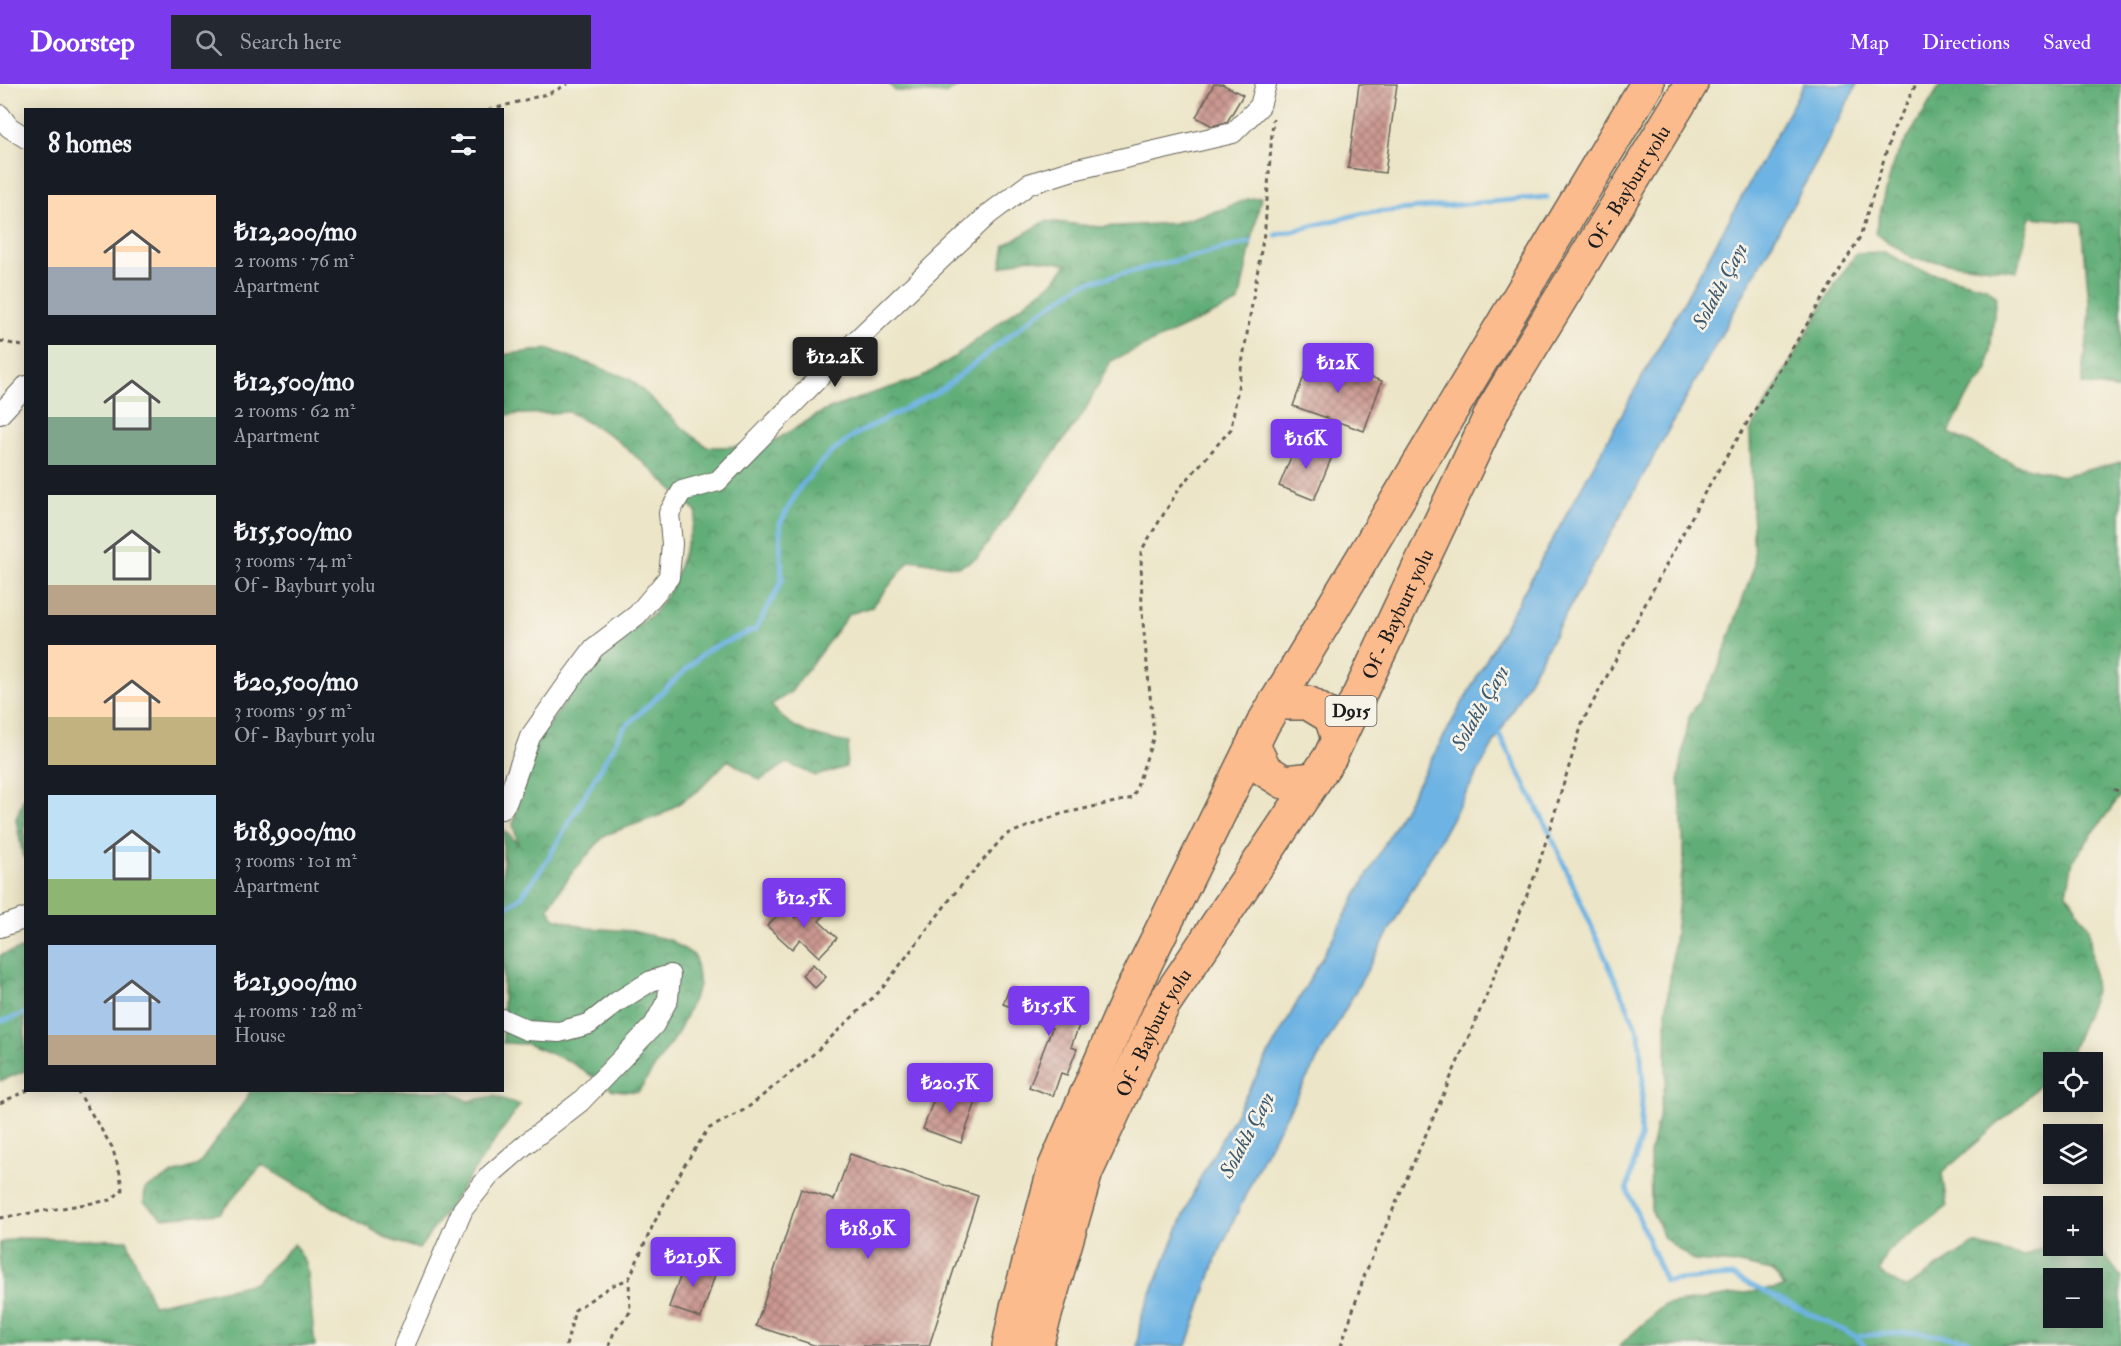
<!DOCTYPE html>
<meta charset="utf-8">
<style>
:root{--surface:#171b24;--page:#242831;--text:#f1f3f6;--muted:#9ea1a6;--accent:#7c3aed}
body{margin:0;font-family:"IM FELL Double Pica",serif;background:var(--page);color:var(--text);height:100vh;display:flex;flex-direction:column;font-size:22px;white-space:nowrap}
*{box-sizing:border-box;margin:0}
p{font-size:20px;color:var(--muted)}
.icon{flex:none;width:33px;height:33px;fill:none;stroke:currentColor;stroke-width:2;stroke-linecap:round;stroke-linejoin:round}
.map{position:relative;flex:1;overflow:hidden}
.details{position:absolute;left:24px;top:24px;width:480px;height:984px;display:flex;flex-direction:column;background:var(--surface);border-radius:0px;box-shadow:0 3px 15px #0003}
.details>*{flex:none}
.buttons{position:absolute;left:2043px;top:968px;display:grid;gap:12px}
.buttons a{display:grid;place-items:center;width:60px;height:60px;border-radius:0px;background:var(--surface);box-shadow:0 3px 15px #0003;font-size:30px}
.price{position:absolute;translate:-50% -51px;padding:0 14px;border-radius:6px;background:var(--accent);color:#fff;font-size:20px;line-height:39px;filter:drop-shadow(0 2px 3px #0008)}
.price::after{content:'';position:absolute;left:50%;top:36px;width:18px;height:14px;margin-left:-9px;background:inherit;clip-path:polygon(0 0,100% 0,50% 100%)}
.price.on{background:#222;color:#fff}
ul{padding:0;list-style:none}
li{display:flex;align-items:center;gap:18px;height:150px;padding:0 24px}
li span{display:grid;place-items:center;flex:none;width:168px;height:120px;border-radius:0px;color:#555}
li>.icon{margin-inline-start:auto}
span .icon{width:72px;height:72px;fill:#fffc;stroke-width:1}
li b{font-size:26px}
h2{display:flex;justify-content:space-between;align-items:center;height:72px;padding:0 24px;font-size:26px}
header{display:flex;align-items:center;gap:36px;box-sizing:border-box;height:84px;padding:0 30px;background:var(--accent);color:#fff}
header strong{font-size:28px}
nav{display:flex;gap:33px;margin-inline-start:auto;font-size:21px}
.search{width:420px;height:54px;background:var(--page);display:flex;align-items:center;gap:15px;box-sizing:border-box;padding:0 21px;border-radius:0px;color:var(--muted);font-size:22px}
.map>svg:first-child{display:block}
.forest{fill:url(#forest-crowns);stroke:#3e644a;stroke-width:1.5;fill-rule:evenodd}
.water{fill:#6db3e3;stroke:#446880;stroke-width:1.5}
.lines{fill:none;stroke-linecap:round;stroke-linejoin:round}
.stream{stroke:#6db3e3;stroke-width:5}
.building{fill:url(#building-cross-hatch)}
.minor-casing{stroke:#656258;stroke-width:22}
.trunk-casing{stroke:#656258;stroke-width:36}
.path{stroke:#656258;stroke-width:3;stroke-dasharray:4.5 4.5;stroke-linecap:butt}
.minor{stroke:#fff;stroke-width:20}
.trunk{stroke:#fbbb8d;stroke-width:33}
.labels{text-anchor:middle;dominant-baseline:central;stroke-width:5;stroke-linejoin:round;paint-order:stroke}
.shield{fill:#f7f3e8;stroke:#5e5c59;stroke-width:1.5}
.shield-label{font-size:18px;font-weight:bold;fill:#1c1c1c}
.street-label{font-size:20px;fill:#1c1c1c;stroke:#f7f3e8}
.water-label{font-size:21px;font-style:italic;fill:#3c586c;stroke:#f7f3e8}
</style>
<header>
<strong>Doorstep</strong>
<div class="search"><svg class="icon" aria-label="search" viewBox="0 0 24 24"><circle cx="10" cy="10" r="6"/><path d="M15 15l6 6"/></svg>Search here</div>
<nav><a>Map</a><a>Directions</a><a>Saved</a></nav>
</header>
<div class="map">
<svg width="2121" height="1262" viewBox="0 0 2121 1262">
<defs>
<pattern id="forest-crowns" width="20" height="18" patternUnits="userSpaceOnUse" patternTransform="scale(1.5)"><rect width="20" height="18" fill="#61ad77"/><path d="M2 6a3 3 0 1 1 6 0M12 15a3 3 0 1 1 6 0" fill="none" stroke="#4f8c61"/></pattern>
<pattern id="building-cross-hatch" width="8" height="8" patternUnits="userSpaceOnUse" patternTransform="scale(1.5)"><rect width="8" height="8" fill="#cb9891"/><path d="M0 0l8 8M0 8l8-8" fill="none" stroke="#a47b76"/></pattern>
</defs>
<rect width="100%" height="100%" fill="#f7f3e8"/>
<filter id="ink" filterUnits="userSpaceOnUse"><feTurbulence type="fractalNoise" baseFrequency=".0167" numOctaves="2"/><feDisplacementMap in="SourceGraphic" scale="12" xChannelSelector="R" yChannelSelector="G"/><feConvolveMatrix kernelMatrix="1 2 1 2 8 2 1 2 1" color-interpolation-filters="sRGB"/></filter>
<filter id="wash" filterUnits="userSpaceOnUse"><feTurbulence type="fractalNoise" baseFrequency=".008" numOctaves="4" result="noise"/><feDisplacementMap in="SourceGraphic" scale="24" xChannelSelector="R" yChannelSelector="G"/><feGaussianBlur stdDeviation="1.35" result="paint"/><feColorMatrix in="noise" values="0 0 0 0 0 0 0 0 0 0 0 0 0 0 0 0 0 1.4 0 .05"/><feComposite in="paint" operator="in"/></filter>
<g filter="url(#wash)">
<rect width="100%" height="100%" fill="#ece5c7"/>
<path class="forest" d="M889 0H963L945 10 895 7Z
M1941 0H2121V306L2082 300 2090 230 2082 138 2031 133 2017 187 1914 175 1875 149 1894 76Z
M1261 113 1239 218 1111 277 1084 328 977 474 959 483 910 476 872 523 849 530 791 608 771 621C790 647 819 654 849 659L846 683 816 692 787 679 760 696 728 676 698 707 661 731 605 751 571 790 548 824 555 834 587 844 632 847 670 856 695 872 699 902 679 947 638 1008 613 1006 569 977 527 960 503 959V746L518 759 513 740 535 659 605 565 654 529 672 503 697 429 653 387 612 352 569 328 503 331 502 271 549 265 630 295 683 344 707 363 766 362 822 328 870 310 921 294 953 274 1054 197 1067 180 1028 174 1001 183 1005 161 1046 137 1101 143 1175 139 1222 125 1248 115Z
M1884 168 1917 185 1986 203 1996 212 1988 286 1966 315 1949 349 2015 380 2061 392 2121 378V711L2073 776 2067 809 2089 844 2095 908 2071 968 2061 978H2054L2053 986 2023 1018 1942 1089 1947 1123 1888 1167 1879 1188 1905 1204 1974 1160 2023 1173 2053 1158 2054 1161H2092L2093 1156 2121 1193V1262H1619L1664 1221 1785 1203 1772 1187 1739 1180 1694 1177 1664 1154 1651 1125 1650 1070 1666 997V928L1684 771 1679 693 1689 633 1717 588 1754 483 1750 348 1837 197 1857 169ZM2054 1194H2092V1233H2054Z
M25 710V773H23L16 735Z
M25 864V987L0 997V871Z
M250 1007H451L467 1017 494 1012 520 1021 419 1165 388 1155 262 1081 220 1129 163 1134 144 1118 145 1105 173 1090 198 1081 247 1014Z
M16 1154 127 1156 153 1221 255 1199 294 1160 307 1181 315 1262H0V1159Z"/>
<path class="water" d="M1804 0H1857L1820 72 1638 401 1263 1073 1216 1175 1187 1262H1137L1141 1233 1198 1098Z"/>
<g class="lines">
<path class="stream" d="M1276 151 1364 129 1547 113
M1497 646 1550 749 1639 949 1643 997 1640 1056 1627 1105 1665 1197 1732 1192 1855 1252 1916 1248 1967 1256 1975 1262
M502 825 521 813 546 778 624 644 707 566 756 545 782 497 780 440 799 404 827 372 855 351 944 304 1034 232 1082 200 1250 158
M0 938 26 929
M1855 1252 1864 1262"/>
</g>
<g id="blocks">
<path class="building" d="M1214 0H1222L1243 11 1227 38 1212 42 1196 33Z
M1359 0H1397L1385 89 1348 84Z
M1311 273 1382 297 1364 347 1293 322Z
M1298 356 1333 370 1314 416 1279 402Z
M810 817 825 831 819 837 837 854 819 873 800 855 792 865 767 842 785 824 795 834Z
M813 880 826 893 815 904 802 891Z
M1010 903 1083 931 1071 963 1077 965 1067 991 1061 989 1053 1012 1029 1003 1052 944 1029 935 1031 931 1003 920Z
M939 1001 977 1015 961 1059 923 1045Z
M850 1070 978 1112 929 1262H817L756 1242 801 1105 834 1116Z
M687 1174 717 1185 701 1234 669 1223Z"/>
</g>
</g>
<g filter="url(#ink)">
<use href="#blocks" fill-opacity="0" stroke="#656258" stroke-width="1.5"/>
<g class="lines">
<defs>
<path id="minor" d="M0 31 9 43 26 54
M0 330 26 302
M502 725 507 717 530 653 571 595 594 564 637 531 669 493 672 460 669 429 682 407 718 397 835 277 942 174 989 130 1029 100 1073 86 1233 49 1260 22 1266 0
M0 843 26 834
M404 1262 463 1125 490 1091 527 1059 580 1018 654 941 668 915 670 891 651 897 617 918 589 940 559 948 527 946 502 935"/>
<g id="trunk">
<path d="M1275 619H1308L1331 633 1338 655"/>
<path d="M1253 661 1265 686 1284 698 1315 695"/>
<path d="M1009 1262 1017 1223 1055 1083 1128 915 1263 640 1647 0"/>
<path id="s1" d="M1036 1262 1086 1088 1163 921 1330 673 1494 324 1691 0"/>
</g>
</defs>
<use href="#minor" class="minor-casing"/>
<use href="#trunk" class="trunk-casing"/>
<path class="path" d="M489 26 550 9 568 0
M0 257 26 263
M2114 705 2121 709
M0 1019 28 1006
M0 1134 111 1116 122 1106 120 1089 112 1063 77 1006
M566 1262 575 1226 611 1202 629 1195 653 1141 684 1082 708 1045 746 1025 808 975 881 906 954 810 1005 751 1061 730 1133 714 1154 652 1142 528 1141 467 1179 405 1231 345 1265 143 1273 35
M609 1262 614 1248 630 1228 629 1195
M1341 1262 1365 1190 1485 915 1537 786 1583 637 1705 408 1860 153 1892 49 1916 0"/>
<use href="#minor" class="minor"/>
<use href="#trunk" class="trunk"/>
</g>
</g>
<g class="labels">
<rect class="shield" x="1325.5" y="612" width="51" height="30" rx="4.5"/>
<g class="shield-label">
<text x="1351" y="627">D915</text>
</g>
<g class="street-label">
<text stroke="none"><textPath href="#s1" startOffset="1308">Of - Bayburt yolu</textPath></text>
<text stroke="none"><textPath href="#s1" startOffset="822">Of - Bayburt yolu</textPath></text>
<text stroke="none"><textPath href="#s1" startOffset="336">Of - Bayburt yolu</textPath></text>
</g>
<g class="water-label">
<text transform="translate(1720 202) rotate(-62)">Solaklı Çayı</text>
<text transform="translate(1480 624) rotate(-60)">Solaklı Çayı</text>
<text transform="translate(1247 1051) rotate(-62)">Solaklı Çayı</text>
</g>
</g>
</svg>
<div class="buttons">
<a><svg class="icon" aria-label="locate" viewBox="0 0 24 24"><circle cx="12" cy="12" r="6"/><path d="M12 2v4M12 18v4M2 12h4M18 12h4"/></svg></a>
<a><svg class="icon" aria-label="layers" viewBox="0 0 24 24"><path d="M12 4l9 5-9 5-9-5zM3 14l9 5 9-5"/></svg></a>
<a>+</a>
<a>−</a>
</div>
<b class="price on" style="left:835px;top:304px">₺12.2K</b>
<b class="price" style="left:1338px;top:310px">₺12K</b>
<b class="price" style="left:1306px;top:386px">₺16K</b>
<b class="price" style="left:804px;top:845px">₺12.5K</b>
<b class="price" style="left:1049px;top:953px">₺15.5K</b>
<b class="price" style="left:950px;top:1030px">₺20.5K</b>
<b class="price" style="left:868px;top:1176px">₺18.9K</b>
<b class="price" style="left:693px;top:1204px">₺21.9K</b>
<section class="details">
<h2>8 homes<svg class="icon" aria-label="filters" viewBox="0 0 24 24"><path d="M4 7h16M4 17h16"/><circle cx="9" cy="7" r="2"/><circle cx="15" cy="17" r="2"/></svg></h2>
<ul>
<li><span style="background:linear-gradient(#ffd9b3 60%,#9aa5b1 0)"><svg class="icon" aria-label="home" viewBox="0 0 24 24"><path d="M3 11l9-7 9 7M6 9v11h12V9"/></svg></span><div><b>₺12,200/mo</b><p>2 rooms · 76 m²</p><p>Apartment</p></div></li>
<li><span style="background:linear-gradient(#dfe7d0 60%,#7fa58c 0)"><svg class="icon" aria-label="home" viewBox="0 0 24 24"><path d="M3 11l9-7 9 7M6 9v11h12V9"/></svg></span><div><b>₺12,500/mo</b><p>2 rooms · 62 m²</p><p>Apartment</p></div></li>
<li><span style="background:linear-gradient(#dfe7d0 75%,#b9a48a 0)"><svg class="icon" aria-label="home" viewBox="0 0 24 24"><path d="M3 11l9-7 9 7M6 9v11h12V9"/></svg></span><div><b>₺15,500/mo</b><p>3 rooms · 74 m²</p><p>Of - Bayburt yolu</p></div></li>
<li><span style="background:linear-gradient(#ffd9b3 60%,#c2b280 0)"><svg class="icon" aria-label="home" viewBox="0 0 24 24"><path d="M3 11l9-7 9 7M6 9v11h12V9"/></svg></span><div><b>₺20,500/mo</b><p>3 rooms · 95 m²</p><p>Of - Bayburt yolu</p></div></li>
<li><span style="background:linear-gradient(#bfe0f5 70%,#8fb573 0)"><svg class="icon" aria-label="home" viewBox="0 0 24 24"><path d="M3 11l9-7 9 7M6 9v11h12V9"/></svg></span><div><b>₺18,900/mo</b><p>3 rooms · 101 m²</p><p>Apartment</p></div></li>
<li><span style="background:linear-gradient(#a9c7e8 75%,#b9a48a 0)"><svg class="icon" aria-label="home" viewBox="0 0 24 24"><path d="M3 11l9-7 9 7M6 9v11h12V9"/></svg></span><div><b>₺21,900/mo</b><p>4 rooms · 128 m²</p><p>House</p></div></li>
</ul>
</section>
</div>
